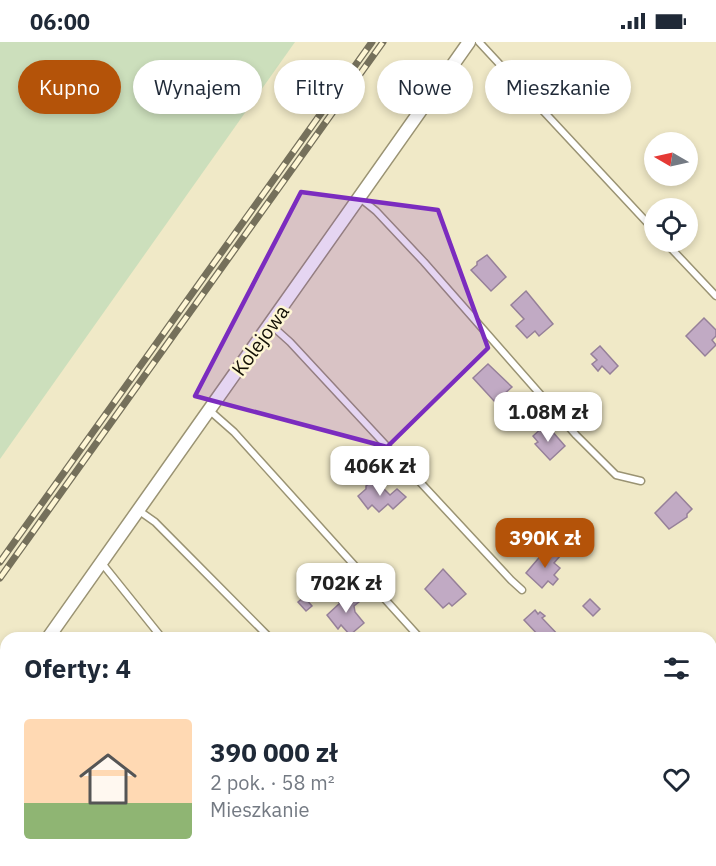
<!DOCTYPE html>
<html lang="pl">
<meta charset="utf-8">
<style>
:root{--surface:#fff;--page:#f2f2f3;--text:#1f2937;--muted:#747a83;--accent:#b45309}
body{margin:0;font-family:"IBM Plex Sans",sans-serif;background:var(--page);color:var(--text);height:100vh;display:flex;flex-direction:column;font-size:22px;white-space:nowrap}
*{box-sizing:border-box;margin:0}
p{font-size:20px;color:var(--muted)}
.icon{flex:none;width:33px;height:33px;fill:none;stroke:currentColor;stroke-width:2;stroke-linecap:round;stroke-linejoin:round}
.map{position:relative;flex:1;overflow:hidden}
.drawer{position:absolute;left:0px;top:590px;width:717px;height:236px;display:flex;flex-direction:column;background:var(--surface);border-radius:18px 18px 0 0;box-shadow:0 3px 9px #0003}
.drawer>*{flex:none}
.top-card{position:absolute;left:18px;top:18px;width:681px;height:54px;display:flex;gap:12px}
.needle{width:39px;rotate:279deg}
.fabs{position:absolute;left:644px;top:90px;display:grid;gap:12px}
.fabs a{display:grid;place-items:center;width:54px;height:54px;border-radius:50%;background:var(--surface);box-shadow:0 3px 9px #0003;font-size:30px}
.price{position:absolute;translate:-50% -51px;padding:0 14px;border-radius:12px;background:#fff;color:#222;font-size:20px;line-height:39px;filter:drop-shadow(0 2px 3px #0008)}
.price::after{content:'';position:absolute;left:50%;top:36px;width:18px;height:14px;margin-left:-9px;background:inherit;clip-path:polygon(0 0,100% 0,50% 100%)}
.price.current{background:var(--accent);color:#fff}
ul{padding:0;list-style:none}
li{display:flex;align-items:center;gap:18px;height:150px;padding:0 24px}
li span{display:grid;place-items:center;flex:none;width:168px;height:120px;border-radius:6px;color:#555}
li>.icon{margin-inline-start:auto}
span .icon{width:72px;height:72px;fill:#fffc;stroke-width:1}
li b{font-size:26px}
h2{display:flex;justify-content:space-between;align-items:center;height:72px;padding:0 24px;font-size:26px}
.tag{padding:0 21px;border-radius:27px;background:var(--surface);box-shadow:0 3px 9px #0003;font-size:21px;line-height:54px}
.tag.current{background:var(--accent);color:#fff}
.status{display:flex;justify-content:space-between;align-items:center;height:42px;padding:0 30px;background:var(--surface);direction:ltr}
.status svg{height:16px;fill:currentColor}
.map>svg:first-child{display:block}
.green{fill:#ccdfbc}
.building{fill:#c1aac4;stroke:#968099;stroke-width:1.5}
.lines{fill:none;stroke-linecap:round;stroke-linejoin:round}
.service-casing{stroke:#9a9373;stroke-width:9}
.minor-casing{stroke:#9a9373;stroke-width:15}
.service{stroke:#fff;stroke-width:6}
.minor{stroke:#fff;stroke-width:12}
.rail-casing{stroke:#75705b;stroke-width:7}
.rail{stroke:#fef6d4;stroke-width:4.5;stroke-dasharray:14;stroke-linecap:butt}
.marked{fill:#7b2cbf;fill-opacity:0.2;stroke:#7b2cbf;stroke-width:4.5;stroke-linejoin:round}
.labels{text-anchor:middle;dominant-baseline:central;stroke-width:5;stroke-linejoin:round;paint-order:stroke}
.street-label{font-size:20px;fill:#131005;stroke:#fef6d4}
</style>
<div class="status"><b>06:00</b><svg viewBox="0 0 49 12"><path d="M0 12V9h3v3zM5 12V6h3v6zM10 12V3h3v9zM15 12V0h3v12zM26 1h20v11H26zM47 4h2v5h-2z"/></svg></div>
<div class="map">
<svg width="716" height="824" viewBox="0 0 716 824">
<rect width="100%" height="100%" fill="#f0e9c7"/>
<path class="green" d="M0 0H295L0 417Z"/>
<path class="building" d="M487 213 506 235 491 249 471 228 477 223V220Z
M526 249 553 282 539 294 535 289 527 296 516 284 524 277 511 263Z
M704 276 716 288V294L712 298 716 303 705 314 686 294Z
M600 304 618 324 610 332 602 324 598 329 592 322 597 318 591 312Z
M488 322 512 345 495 360 473 336Z
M544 384 549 389 551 388 565 404 550 418 535 402 538 400 533 394Z
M375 438 390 453 397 447 406 455 393 467 388 462 379 470 372 463 368 467 358 454 366 447V444Z
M676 450 692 467 687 472V475L669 487 655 471Z
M553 508 560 514 554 521 560 526 554 533 558 537 553 543 548 539 542 546 526 531 543 511 547 514Z
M443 527 466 552 452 564 449 561 443 566 425 547Z
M349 549 359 560 354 564 355 570 364 581 350 593 341 583 338 587 327 573 340 561 338 559Z
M304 555 312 564 306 569 298 560Z
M590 557 600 567 593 574 583 564Z
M535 568 538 572 540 570 545 574 542 576 561 596H541L524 578Z
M6 777V797L2 792 5 789 0 784Z
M60 819H65L69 823 71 821 74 824H55Z
M593 819H617L622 824H598Z"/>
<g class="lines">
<defs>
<path id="service" d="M479 0 654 188
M360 156 376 169 424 220 576 393 616 433 641 439
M665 200 716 254
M271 283 290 300 511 538 522 548
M209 368 234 390 420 596
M138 468 155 480 270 596
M101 520 162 596
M0 817 6 824
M218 819 223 824
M371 819 377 824"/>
<path id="minor" d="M48 596 469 0
M0 663 6 655
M144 819 148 824"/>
</defs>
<use href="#service" class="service-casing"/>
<use href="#minor" class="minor-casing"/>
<use href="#service" class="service"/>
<use href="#minor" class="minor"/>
<defs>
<path id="rail" d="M0 520 372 0
M0 536 383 0"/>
</defs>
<use href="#rail" class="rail-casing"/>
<use href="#rail" class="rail"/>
</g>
<path class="marked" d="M301 150 438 168 488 306 387 405 195 354Z"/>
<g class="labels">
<g class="street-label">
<text transform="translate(260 298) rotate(-54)">Kolejowa</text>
</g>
</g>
</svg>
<div class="fabs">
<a><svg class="needle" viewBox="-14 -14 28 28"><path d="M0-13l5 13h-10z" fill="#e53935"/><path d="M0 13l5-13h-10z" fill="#747a83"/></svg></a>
<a><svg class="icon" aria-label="locate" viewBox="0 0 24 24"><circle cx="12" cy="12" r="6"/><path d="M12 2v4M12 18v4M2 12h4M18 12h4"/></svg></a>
</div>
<b class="price" style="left:548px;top:401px">1.08M zł</b>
<b class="price" style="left:380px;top:455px">406K zł</b>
<b class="price current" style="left:545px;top:527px">390K zł</b>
<b class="price" style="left:346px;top:572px">702K zł</b>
<div class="top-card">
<a class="tag current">Kupno</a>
<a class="tag">Wynajem</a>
<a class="tag">Filtry</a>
<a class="tag">Nowe</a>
<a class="tag">Mieszkanie</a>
</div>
<section class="drawer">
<h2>Oferty: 4<svg class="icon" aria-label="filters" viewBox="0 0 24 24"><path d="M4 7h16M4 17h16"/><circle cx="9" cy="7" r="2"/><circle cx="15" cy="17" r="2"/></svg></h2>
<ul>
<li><span style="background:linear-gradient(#ffd9b3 70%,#8fb573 0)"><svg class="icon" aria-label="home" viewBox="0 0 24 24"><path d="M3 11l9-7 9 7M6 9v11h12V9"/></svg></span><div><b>390 000 zł</b><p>2 pok. · 58 m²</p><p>Mieszkanie</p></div><svg class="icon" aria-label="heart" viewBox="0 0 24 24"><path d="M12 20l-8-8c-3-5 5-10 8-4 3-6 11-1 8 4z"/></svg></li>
</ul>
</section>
</div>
